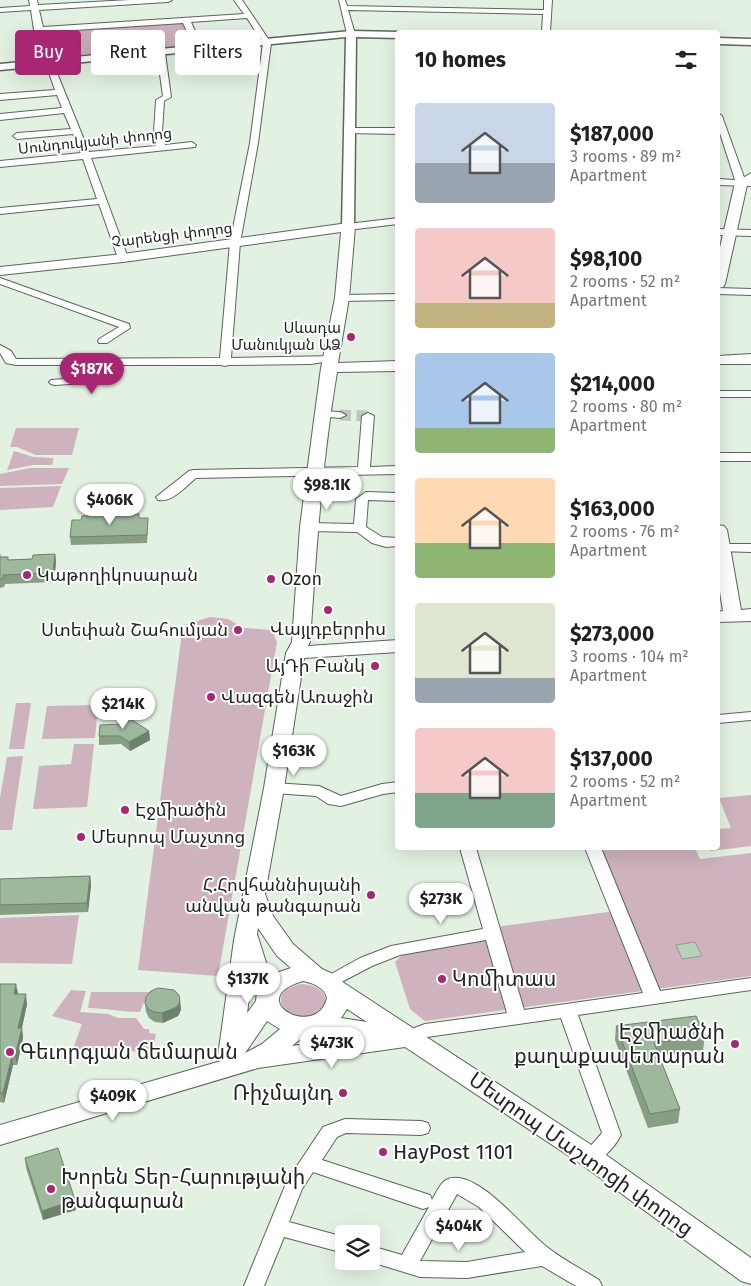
<!DOCTYPE html>
<meta charset="utf-8">
<style>
:root{--surface:#fff;--page:#f6f6f6;--text:#202124;--muted:#757577;--accent:#a82672}
body{margin:0;font-family:"Fira Sans","Noto Sans Armenian",sans-serif;background:var(--page);color:var(--text);height:100vh;display:flex;flex-direction:column;font-size:19px;white-space:nowrap}
*{box-sizing:border-box;margin:0}
p{font-size:16px;color:var(--muted)}
.icon{flex:none;width:28px;height:28px;fill:none;stroke:currentColor;stroke-width:2;stroke-linecap:round;stroke-linejoin:round}
.map{position:relative;flex:1;overflow:hidden}
.panel{position:absolute;left:395px;top:30px;width:325px;height:820px;display:flex;flex-direction:column;background:var(--surface);border-radius:5px;box-shadow:0 5px 20px #0002}
.panel>*{flex:none}
.guide{position:absolute;left:15px;top:30px;width:305px;height:45px;display:flex;gap:10px}
.controls{position:absolute;left:335px;top:1225px;display:grid;gap:10px}
.controls a{display:grid;place-items:center;width:45px;height:45px;border-radius:5px;background:var(--surface);box-shadow:0 5px 20px #0002;font-size:25px}
.price{position:absolute;translate:-50% -42px;padding:0 11px;border-radius:18px;background:#fff;color:#222;font-size:16px;line-height:32px;filter:drop-shadow(0 1px 2px #0008)}
.price::after{content:'';position:absolute;left:50%;top:30px;width:15px;height:11px;margin-left:-8px;background:inherit;clip-path:polygon(0 0,100% 0,50% 100%)}
.price.active{background:var(--accent);color:#fff}
ul{padding:0;list-style:none}
li{display:flex;align-items:center;gap:15px;height:125px;padding:0 20px}
li span{display:grid;place-items:center;flex:none;width:140px;height:100px;border-radius:5px;color:#555}
li>.icon{margin-inline-start:auto}
span .icon{width:60px;height:60px;fill:#fffc;stroke-width:1}
li b{font-size:21px}
h2{display:flex;justify-content:space-between;align-items:center;height:60px;padding:0 20px;font-size:21px}
.pill{padding:0 18px;border-radius:5px;background:var(--surface);box-shadow:0 5px 20px #0002;font-size:18px;line-height:45px}
.pill.active{background:var(--accent);color:#fff}
.map>svg:first-child{display:block}
.green{fill:#ceb2be}
.water{fill:#b7d3b6;stroke:#899e89}
.lines{fill:none;stroke-linecap:round;stroke-linejoin:round}
.minor-tunnel{stroke:#bbc8bb;stroke-width:11;stroke-dasharray:11 5.5;stroke-linecap:butt}
.minor-casing{stroke:#5a6659;stroke-width:2}
.tertiary-casing{stroke:#5a6659;stroke-width:3}
.secondary-casing{stroke:#5a6659;stroke-width:2}
.minor{fill:#fff;fill-rule:evenodd}
.tertiary{fill:#fff;fill-rule:evenodd}
.secondary{fill:#fff;fill-rule:evenodd}
.wall{fill:#879e85}
.shaded-wall{fill:#6e816c}
.building{fill:#9db89b;stroke:#6e816c}
.poi-dot{fill:#a82672;stroke:#fff;stroke-width:2}
.labels{text-anchor:middle;dominant-baseline:central;stroke-width:4;stroke-linejoin:round;paint-order:stroke}
.far-street-label{font-size:15px;fill:#1f241f;stroke:#fff}
.far-poi-label{font-size:15px;fill:#1f241f;stroke:#fff;text-anchor:end}
.poi-label{font-size:18px;fill:#1f241f;stroke:#fff;text-anchor:start}
.near-poi-label{font-size:21px;fill:#1f241f;stroke:#fff;text-anchor:start}
.near-street-label{font-size:21px;fill:#1f241f;stroke:#fff}
</style>
<div class="map">
<svg width="751" height="1286" viewBox="0 0 751 1286">
<rect width="100%" height="100%" fill="#e2f1e2"/>
<path class="green" d="M181 21 192 46 52 57 44 31Z
M16 428H79L72 455H36L17 447H10Z
M14 451 33 457 54 458 52 465H33L7 470Z
M31 468H69L62 484 0 486V474Z
M61 486 53 507 0 510V488Z
M210 617 228 619 244 628 272 630 277 642 218 976 138 970 182 632 197 621Z
M16 703H31L24 749H9Z
M98 705 95 738 42 739 47 706Z
M74 744H94L87 807 33 809 39 766 71 764Z
M23 756 12 830H0V798L7 757Z
M751 795V846L711 851 709 848H718V829L731 828 719 798Z
M598 848H695L700 859 751 853V976L425 1021 410 1009 395 962 405 952 495 927 623 910Z
M79 915 72 964 0 963V918Z
M301 984C313 985 324 988 326 1001 324 1004 322 1009 320 1012 299 1034 255 994 301 984Z
M71 990 86 991 80 1012 108 1014 118 1018H136L144 1029H149V1033L156 1034 152 1052 73 1049 82 1024 52 1016Z
M91 992H155L143 1004 140 1012C122 1012 106 1008 88 1008Z"/>
<path class="water" d="M695 942 702 956 682 959 676 945Z"/>
<g class="lines">
<path class="minor-tunnel" d="M340 415 368 416"/>
<defs>
<path id="minor" d="M29 0H37L38 5 130 0H172L168 2 39 10 43 27 244 14 234 0H242L271 43 258 143 240 243 231 358 335 356 337 358 335 360 311 364 229 365 225 366 221 365H108L99 382 55 385 51 384 49 382 51 380 91 377 96 365H16L6 363 0 353V345L11 351 16 359 220 358 230 243 250 143 263 43 247 18 191 22 203 49 199 51 195 49 183 23 44 32 59 78 89 152 156 146 154 132 156 100 163 96 157 53 161 51 165 53 171 97 164 101 162 132 165 145 192 142 196 145 195 147 91 158 128 258 123 261 118 258 99 204 0 214V208L97 199 83 159 0 167V161L81 153 73 134 17 139 13 136 17 133 71 129 64 113 0 120V114L62 108 57 95 0 100V94L55 90 34 30 31 10 0 12V8L30 6Z
M339 0H345L347 6 544 10V0H552L550 32H542L543 14 348 10 355 34 351 36 347 34Z
M718 113 722 116 745 180H751V186L718 185V179L735 180 718 127Z
M351 128H398V134L348 133 347 131Z
M398 218V224L348 230 343 227 348 224Z
M718 229 751 230V236L718 235Z
M0 278 129 324 130 328 107 343H99L98 341 99 339 119 327 0 284Z
M718 288 751 289V295L718 294Z
M398 294V300L342 301 337 298 342 295Z
M718 391H751V397H718Z
M322 411 340 412 346 415 340 418 318 416 316 414 318 412Z
M368 413 374 416 370 467 398 466V474L196 478C186 486 172 503 158 500L156 497 189 471 193 470 358 467 362 416Z
M718 453H751V461H718Z
M366 492 398 493V501L368 500 366 527 382 537 398 538V546L386 547 372 543 357 532 309 531 303 527 309 523 354 524 356 499Z
M720 544H751V552L718 551V545Z
M751 712V720L718 723V715Z
M398 782V792L383 794 341 806 328 804 316 796 274 793 269 791 266 788 269 785 274 783 319 786 341 796 382 784Z
M460 848H476L524 1010 643 993 585 848H601L660 991 751 978V990L578 1015 621 1135C615 1147 598 1167 583 1162L581 1157 602 1133 561 1018 427 1037 410 1044 404 1042 401 1037 404 1032 425 1024 507 1013 486 940 400 955 372 966 330 988 324 986 322 982 324 978 360 958 391 946 483 929Z
M345 1119 421 1121 428 1123 430 1128 428 1133 421 1135 346 1133 337 1137 322 1160 430 1195 432 1200C437 1192 441 1179 452 1178 481 1173 525 1230 547 1247 563 1260 582 1269 599 1280L602 1286H576L542 1266 467 1278 420 1277 368 1261H371V1246L402 1255 429 1207 423 1209 313 1172 302 1189 289 1222 344 1237V1253L284 1237 264 1286H244L287 1181 323 1127ZM457 1194 479 1207 525 1252 467 1262 420 1261Z"/>
<path id="tertiary" d="M351 31 399 32H398V38L356 37 354 227 348 230 342 227 346 37 0 70V64Z
M718 38 751 39V45L718 44Z"/>
<path id="secondary" d="M751 173V182L747 185 725 284 723 287 718 288V256L735 183Z
M348 223 355 227 349 298 338 363 398 361V371L337 372C322 462 316 552 310 642L308 646 398 640V652L304 658 284 788 265 894 273 916 293 944 322 969 335 975 344 983 599 1150 751 1258V1284L741 1281 581 1164 405 1047 258 1068 0 1145V1125L221 1061 218 1056 234 940 264 788 286 653 292 642 300 527 307 473 321 368 335 298 341 232 123 262 0 275V267L123 254ZM258 928 277 956 291 968 270 975 257 934ZM303 981C313 983 325 988 327 998 317 1041 241 999 303 981ZM251 983 257 991 256 1001 247 1013ZM347 1009 367 1022 341 1018ZM267 1021 280 1029 262 1044 245 1053ZM320 1032 351 1037 292 1046 305 1035Z
M751 354V364H718V356Z
M718 525 724 526 727 530 741 610 751 609V621L718 622V612L723 611 718 579Z"/>
</defs>
<use href="#minor" class="minor-casing"/>
<use href="#tertiary" class="tertiary-casing"/>
<use href="#secondary" class="secondary-casing"/>
<use href="#minor" class="minor"/>
<use href="#tertiary" class="tertiary"/>
<use href="#secondary" class="secondary"/>
</g>
<path class="wall" d="M140 518 148 526 147 543 71 545 70 537Z
M0 553 1 557 9 560 32 559 55 554 56 562 54 582 5 584 4 587 0 588Z
M149 731 150 740 130 751 121 744 99 745V736Z
M90 876 91 885 88 912 0 915V879Z
M0 984 18 993V994L27 1004 22 1028 23 1038 17 1065H13L4 1103 0 1102Z
M180 1001 181 1010 178 1016 163 1023 155 1022 149 1018 146 1012 145 1003Z
M616 1026 705 1036 703 1050 659 1056 680 1109 678 1123 648 1128 615 1040Z
M25 1158 76 1210 43 1220 26 1168Z"/>
<path class="shaded-wall" d="M55 554 56 562 54 582 53 573Z
M149 731 150 740 130 751 129 742Z
M90 876 91 885 88 912 87 903Z
M16 984 18 993 15 1003 14 994Z
M26 994 27 1004 21 1032 22 1028 23 1038 17 1065 15 1056 18 1028Z
M180 1001 181 1010 178 1016 163 1023 162 1013Z
M12 1056 13 1065 4 1103 3 1093Z
M75 1200 76 1210 43 1220 42 1211Z"/>
<path class="building" d="M139 514V518H148L147 535 70 537 72 520H81L82 516Z
M55 554 53 573 3 575V579H0V557H8V560L32 559 33 555Z
M131 719 149 731 129 742 120 736H99L100 725 121 724Z
M90 876 87 903 0 905V879Z
M0 984H16L14 994H26L18 1028H22L15 1056H12L3 1093H0Z
M158 988 174 990 179 995 180 1001 177 1007 162 1013 154 1012 148 1009 145 1003 146 997 151 991Z
M696 1016 705 1036 654 1043 680 1109 650 1114 616 1026Z
M58 1148 75 1200 42 1211 25 1158Z"/>
<g class="poi-dot">
<circle cx="351" cy="337" r="5"/>
<circle cx="27" cy="575" r="5"/>
<circle cx="271" cy="579" r="5"/>
<circle cx="328" cy="610" r="5"/>
<circle cx="238" cy="630" r="5"/>
<circle cx="375" cy="666" r="5"/>
<circle cx="211" cy="697" r="5"/>
<circle cx="125" cy="810" r="5"/>
<circle cx="81" cy="837" r="5"/>
<circle cx="371" cy="895" r="5"/>
<circle cx="442" cy="979" r="5"/>
<circle cx="735" cy="1044" r="5"/>
<circle cx="10" cy="1052" r="5"/>
<circle cx="343" cy="1093" r="5"/>
<circle cx="383" cy="1152" r="5"/>
<circle cx="51" cy="1189" r="5"/>
</g>
<g class="labels">
<g class="far-street-label">
<text transform="translate(95 141) rotate(-6)">Սունդուկյանի փողոց</text>
<text transform="translate(172 235) rotate(-7)">Չարենցի փողոց</text>
</g>
<g class="far-poi-label">
<text x="341" y="328">Սևադա<tspan x="341" dy="17">Մանուկյան ԱՁ</tspan></text>
</g>
<g class="poi-label">
<text x="37" y="575">Կաթողիկոսարան</text>
<text x="281" y="579">Ozon</text>
<text x="328" y="629" text-anchor="middle">Վայլդբերրիս</text>
<text x="228" y="630" text-anchor="end">Ստեփան Շահումյան</text>
<text x="365" y="666" text-anchor="end">ԱյԴի Բանկ</text>
<text x="221" y="697">Վազգեն Առաջին</text>
<text x="135" y="810">Էջմիածին</text>
<text x="91" y="837">Մեսրոպ Մաչտոց</text>
<text x="361" y="885" text-anchor="end">Հ.Հովհաննիսյանի<tspan x="361" dy="21">անվան թանգարան</tspan></text>
</g>
<g class="near-poi-label">
<text x="452" y="979">Կոմիտաս</text>
<text x="725" y="1032" text-anchor="end">Էջմիածնի<tspan x="725" dy="24">քաղաքապետարան</tspan></text>
<text x="20" y="1052">Գեւորգյան ճեմարան</text>
<text x="333" y="1093" text-anchor="end">Ռիչմայնդ</text>
<text x="393" y="1152">HayPost 1101</text>
<text x="61" y="1177">Խորեն Տեր-Հարությանի<tspan x="61" dy="24">թանգարան</tspan></text>
</g>
<g class="near-street-label">
<text transform="translate(581 1154) rotate(35)">Մեսրոպ Մաշտոցի փողոց</text>
</g>
</g>
</svg>
<div class="controls">
<a><svg class="icon" aria-label="layers" viewBox="0 0 24 24"><path d="M12 4l9 5-9 5-9-5zM3 14l9 5 9-5"/></svg></a>
</div>
<b class="price active" style="left:92px;top:395px">$187K</b>
<b class="price" style="left:327px;top:511px">$98.1K</b>
<b class="price" style="left:110px;top:526px">$406K</b>
<b class="price" style="left:123px;top:730px">$214K</b>
<b class="price" style="left:294px;top:777px">$163K</b>
<b class="price" style="left:441px;top:925px">$273K</b>
<b class="price" style="left:248px;top:1005px">$137K</b>
<b class="price" style="left:332px;top:1069px">$473K</b>
<b class="price" style="left:113px;top:1122px">$409K</b>
<b class="price" style="left:459px;top:1252px">$404K</b>
<div class="guide">
<a class="pill active">Buy</a>
<a class="pill">Rent</a>
<a class="pill">Filters</a>
</div>
<section class="panel">
<h2>10 homes<svg class="icon" aria-label="filters" viewBox="0 0 24 24"><path d="M4 7h16M4 17h16"/><circle cx="9" cy="7" r="2"/><circle cx="15" cy="17" r="2"/></svg></h2>
<ul>
<li><span style="background:linear-gradient(#c9d6e8 60%,#9aa5b1 0)"><svg class="icon" aria-label="home" viewBox="0 0 24 24"><path d="M3 11l9-7 9 7M6 9v11h12V9"/></svg></span><div><b>$187,000</b><p>3 rooms · 89 m²</p><p>Apartment</p></div></li>
<li><span style="background:linear-gradient(#f6c9c9 75%,#c2b280 0)"><svg class="icon" aria-label="home" viewBox="0 0 24 24"><path d="M3 11l9-7 9 7M6 9v11h12V9"/></svg></span><div><b>$98,100</b><p>2 rooms · 52 m²</p><p>Apartment</p></div></li>
<li><span style="background:linear-gradient(#a9c7e8 75%,#8fb573 0)"><svg class="icon" aria-label="home" viewBox="0 0 24 24"><path d="M3 11l9-7 9 7M6 9v11h12V9"/></svg></span><div><b>$214,000</b><p>2 rooms · 80 m²</p><p>Apartment</p></div></li>
<li><span style="background:linear-gradient(#ffd9b3 65%,#8fb573 0)"><svg class="icon" aria-label="home" viewBox="0 0 24 24"><path d="M3 11l9-7 9 7M6 9v11h12V9"/></svg></span><div><b>$163,000</b><p>2 rooms · 76 m²</p><p>Apartment</p></div></li>
<li><span style="background:linear-gradient(#dfe7d0 75%,#9aa5b1 0)"><svg class="icon" aria-label="home" viewBox="0 0 24 24"><path d="M3 11l9-7 9 7M6 9v11h12V9"/></svg></span><div><b>$273,000</b><p>3 rooms · 104 m²</p><p>Apartment</p></div></li>
<li><span style="background:linear-gradient(#f6c9c9 65%,#7fa58c 0)"><svg class="icon" aria-label="home" viewBox="0 0 24 24"><path d="M3 11l9-7 9 7M6 9v11h12V9"/></svg></span><div><b>$137,000</b><p>2 rooms · 52 m²</p><p>Apartment</p></div></li>
</ul>
</section>
</div>
